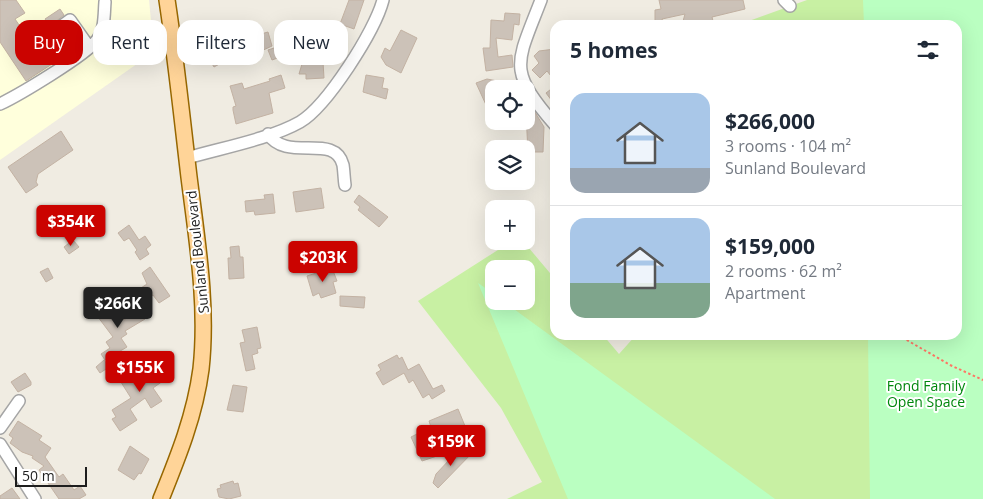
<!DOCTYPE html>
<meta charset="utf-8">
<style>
:root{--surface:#fff;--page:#f6f6f7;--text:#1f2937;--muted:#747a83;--line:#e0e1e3;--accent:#cb0300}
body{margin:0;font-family:"Open Sans",sans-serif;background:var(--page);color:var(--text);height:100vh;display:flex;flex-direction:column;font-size:19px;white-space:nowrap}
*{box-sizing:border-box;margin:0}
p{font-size:16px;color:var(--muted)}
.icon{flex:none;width:28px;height:28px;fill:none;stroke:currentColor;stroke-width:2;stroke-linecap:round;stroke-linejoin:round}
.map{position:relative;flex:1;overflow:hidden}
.drawer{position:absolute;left:550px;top:20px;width:412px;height:320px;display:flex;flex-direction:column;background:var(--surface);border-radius:15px;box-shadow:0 5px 20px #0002}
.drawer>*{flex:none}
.top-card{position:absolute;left:15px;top:20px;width:460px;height:45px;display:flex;gap:10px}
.buttons{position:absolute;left:485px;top:80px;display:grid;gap:10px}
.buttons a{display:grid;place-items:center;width:50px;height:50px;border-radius:10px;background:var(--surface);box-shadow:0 5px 20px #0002;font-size:25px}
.scale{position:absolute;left:15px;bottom:12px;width:72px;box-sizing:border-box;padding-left:5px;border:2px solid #1e1e1e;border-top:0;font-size:14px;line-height:18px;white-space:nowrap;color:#1e1e1e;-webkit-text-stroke:4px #fff;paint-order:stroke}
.price{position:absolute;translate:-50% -42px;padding:0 11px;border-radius:5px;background:var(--accent);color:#fff;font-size:16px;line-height:32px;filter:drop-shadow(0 1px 2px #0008)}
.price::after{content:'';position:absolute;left:50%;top:30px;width:15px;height:11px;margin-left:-8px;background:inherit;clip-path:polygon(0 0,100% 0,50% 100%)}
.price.current{background:#222;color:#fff}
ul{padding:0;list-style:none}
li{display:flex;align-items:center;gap:15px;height:125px;padding:0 20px}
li+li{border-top:1px solid var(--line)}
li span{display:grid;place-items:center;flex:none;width:140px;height:100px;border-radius:15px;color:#555}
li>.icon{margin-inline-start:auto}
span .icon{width:60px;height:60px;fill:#fffc;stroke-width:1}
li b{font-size:21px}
h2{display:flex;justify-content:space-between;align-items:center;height:60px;padding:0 20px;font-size:21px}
.tag{padding:0 18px;border-radius:15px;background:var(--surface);box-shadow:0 5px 20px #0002;font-size:18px;line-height:45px}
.tag.current{background:var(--accent);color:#fff}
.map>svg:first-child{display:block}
.education{fill:#ffffdc}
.grass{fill:#c8f0a3;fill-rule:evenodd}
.park{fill:#baffc1}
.building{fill:#ccc2b8;stroke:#c3b2a3}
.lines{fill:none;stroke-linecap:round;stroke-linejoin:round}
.minor-casing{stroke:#a5a5a5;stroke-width:14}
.major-casing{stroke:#976700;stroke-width:18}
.path{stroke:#ff7664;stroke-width:2;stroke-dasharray:2.5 2.5;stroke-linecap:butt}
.minor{stroke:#fff;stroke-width:11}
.major{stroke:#ffd498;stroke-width:15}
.labels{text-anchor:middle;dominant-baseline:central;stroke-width:4;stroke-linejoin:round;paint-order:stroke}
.street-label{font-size:14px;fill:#1e1e1e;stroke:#fff}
.park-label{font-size:14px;fill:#00870d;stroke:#fff}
</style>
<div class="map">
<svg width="983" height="499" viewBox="0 0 983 499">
<rect width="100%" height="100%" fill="#f0ece2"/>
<path class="education" d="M0 0H149L154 52 0 160Z"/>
<path class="grass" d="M807 0H983V499H507L542 482 501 408 418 301 512 241H523L555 279V335H603L619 354 636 335H958V25H738ZM494 269H526V301H494Z"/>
<path class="park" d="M863 0H983V499H870L868 335H958V25H864Z
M478 283 494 294V301H503L775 499H568Z"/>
<path class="building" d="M0 0H16L25 13 15 19 30 41 34 38 52 64 26 81 0 42Z
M349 0H364L354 29 340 24Z
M659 0H743L745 9 712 17 713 21 700 25H682L685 14 662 19 663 22 655 24V10L661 9Z
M60 9 64 15 50 26 45 19Z
M505 13 520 14 519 25 514 24 512 40 496 38 498 57 512 55 513 67 486 71 483 48H490L491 20 504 21Z
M401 30 417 38 401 73 386 65 381 57 385 48 390 51Z
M268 32 272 46 246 58 240 49 261 34Z
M220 38 232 57 214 67 208 57 201 62 196 52Z
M315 44H328L329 61 323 62 324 78 306 79V74H299L302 64H304V51H315Z
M280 46 283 56 272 60 268 50Z
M555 49V81L547 71 540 78 532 70 539 63 534 56 539 51Z
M281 75 285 88 269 93 273 113 236 124 233 110V107L236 106 230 86 242 83 244 89 270 81 269 79Z
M366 75 384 78 382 88 388 89 386 99 363 92Z
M487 79 518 85V89H494V104L487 107 476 83Z
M555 86V105L546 93Z
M533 109 544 127 543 152H528L526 113Z
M61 131 73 150 38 174 36 182 38 185 26 193 8 167Z
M321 188 324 208 296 212 293 192Z
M273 194 275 213 255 215 254 211 246 212 245 201 265 199 264 195Z
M359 195 388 217 379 227 358 210 360 207 354 202Z
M129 225 139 240 145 236 151 245 146 249 149 254 140 260 135 252 137 250 129 238 124 241 118 233Z
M73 240 79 247 69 254 64 247Z
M239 246 240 257H243L244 278 229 279 228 258H231L230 247Z
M150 267 170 296 159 303 153 295 148 298 141 288 147 284 142 273Z
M48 268 53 278 46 282 40 272Z
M332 268 337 281 333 282 336 293 321 298 319 293 313 296 307 276Z
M340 296 365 297 364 308 340 306Z
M115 306 124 320 139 310 145 319 125 331 127 334 121 338 127 347 105 360 101 354 110 348 106 342 113 337 98 317Z
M257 327 261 348 257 349 258 353 252 355 255 369 246 371 240 343 245 342 242 330Z
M397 355 399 359 402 357 408 370 419 364 433 389 442 385 445 391 432 399 429 394 423 398 413 380 409 383 404 373 383 385 376 373 381 370 378 365Z
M158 359 170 376 153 388 162 401 151 408 145 398 130 409 137 420 120 431 112 419 116 417 112 410 131 398 119 379 128 373 140 391 145 368Z
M104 360 109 367 100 373 96 367Z
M25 373 31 382V385L18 392 11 382Z
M233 385 247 387 243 412 227 410Z
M458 409 465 426 443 435 449 452 422 461 411 437 431 427 429 421Z
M18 421 42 436 39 440 51 448 45 457 59 477 63 474 74 490 80 486 86 495 79 499H59L39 470 44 466 32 458 33 456 22 452 10 443 13 438 9 435Z
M130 446 149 459 141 474 139 473 134 480 118 470Z
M471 446 475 450 438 488 433 483 436 474 451 458 452 461 455 457 457 458Z
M233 481 234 484 238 483 241 496 229 499 219 497 217 489 221 488 220 485Z
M12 488 20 499H0V496Z"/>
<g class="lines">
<defs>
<path id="minor" d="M541 0C516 65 507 69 555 125
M784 0 790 6
M67 63 48 36 70 20 89 47
M0 104C19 95 86 55 97 40 105 30 104 14 105 2
M268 134C287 163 335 132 343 165 344 171 344 178 345 185
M187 158C221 148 270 139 300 122 327 106 375 31 383 0
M0 428 19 401
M0 444 35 499"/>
<path id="major" d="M161 499C178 457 195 415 201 369 208 305 197 241 189 177 182 118 176 59 167 0"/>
</defs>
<use href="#minor" class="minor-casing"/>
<use href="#major" class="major-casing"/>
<path class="path" d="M898 335 950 365 983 380"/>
<use href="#minor" class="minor"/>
<use href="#major" class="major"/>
</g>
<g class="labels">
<g class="street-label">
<text transform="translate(197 252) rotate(-96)">Sunland Boulevard</text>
</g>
<g class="park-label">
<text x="926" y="385">Fond Family<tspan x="926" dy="16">Open Space</tspan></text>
</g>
</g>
</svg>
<div class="buttons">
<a><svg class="icon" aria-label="locate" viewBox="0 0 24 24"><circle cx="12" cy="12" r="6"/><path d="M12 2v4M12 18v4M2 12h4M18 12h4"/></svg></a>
<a><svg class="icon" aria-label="layers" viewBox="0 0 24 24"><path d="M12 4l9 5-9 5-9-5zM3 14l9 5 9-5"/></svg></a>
<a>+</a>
<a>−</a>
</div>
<div class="scale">50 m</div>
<b class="price" style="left:71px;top:247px">$354K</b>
<b class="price" style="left:323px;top:283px">$203K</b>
<b class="price current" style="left:118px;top:329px">$266K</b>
<b class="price" style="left:140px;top:393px">$155K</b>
<b class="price" style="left:451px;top:467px">$159K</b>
<div class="top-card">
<a class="tag current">Buy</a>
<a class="tag">Rent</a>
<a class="tag">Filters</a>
<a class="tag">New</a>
</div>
<section class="drawer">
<h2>5 homes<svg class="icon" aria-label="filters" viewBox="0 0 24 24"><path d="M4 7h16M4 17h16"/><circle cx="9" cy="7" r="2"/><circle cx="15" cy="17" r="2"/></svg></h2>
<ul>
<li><span style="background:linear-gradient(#a9c7e8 75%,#9aa5b1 0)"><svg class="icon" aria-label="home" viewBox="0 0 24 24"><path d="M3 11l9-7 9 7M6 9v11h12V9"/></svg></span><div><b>$266,000</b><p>3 rooms · 104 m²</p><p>Sunland Boulevard</p></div></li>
<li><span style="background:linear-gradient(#a9c7e8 65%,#7fa58c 0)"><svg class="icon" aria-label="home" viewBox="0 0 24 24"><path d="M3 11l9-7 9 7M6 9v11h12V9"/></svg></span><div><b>$159,000</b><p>2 rooms · 62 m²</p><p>Apartment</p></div></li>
</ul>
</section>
</div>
